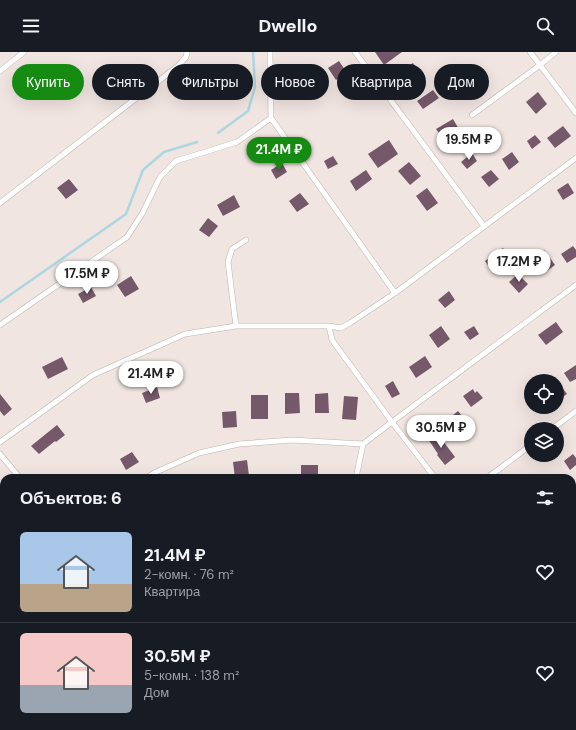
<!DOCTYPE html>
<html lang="ru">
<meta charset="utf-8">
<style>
:root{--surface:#171b24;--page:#20242c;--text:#f1f3f6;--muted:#9ea1a6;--line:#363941;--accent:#158b12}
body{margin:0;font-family:"DM Sans",sans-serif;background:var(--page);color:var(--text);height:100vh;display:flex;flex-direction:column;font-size:15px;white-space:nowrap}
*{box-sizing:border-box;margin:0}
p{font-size:13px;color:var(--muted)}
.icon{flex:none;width:22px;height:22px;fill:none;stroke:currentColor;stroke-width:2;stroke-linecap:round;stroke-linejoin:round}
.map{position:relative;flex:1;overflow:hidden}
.details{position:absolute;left:0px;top:422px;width:576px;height:256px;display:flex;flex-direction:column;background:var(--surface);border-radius:12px 12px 0 0;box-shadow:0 4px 16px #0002}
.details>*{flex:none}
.guide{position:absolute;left:12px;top:12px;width:552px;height:36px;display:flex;gap:8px}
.tools{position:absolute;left:524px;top:322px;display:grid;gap:8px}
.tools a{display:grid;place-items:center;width:40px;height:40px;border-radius:50%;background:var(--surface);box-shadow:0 4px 16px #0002;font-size:20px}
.price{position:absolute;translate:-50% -34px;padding:0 9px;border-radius:14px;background:#fff;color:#222;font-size:13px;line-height:26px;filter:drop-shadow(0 1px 2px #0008)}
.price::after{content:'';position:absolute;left:50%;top:24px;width:12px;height:9px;margin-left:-6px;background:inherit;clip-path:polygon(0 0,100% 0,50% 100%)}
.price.active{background:var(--accent);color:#fff}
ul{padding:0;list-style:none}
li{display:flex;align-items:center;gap:12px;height:100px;padding:0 20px}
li+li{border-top:1px solid var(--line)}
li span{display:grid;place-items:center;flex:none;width:112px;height:80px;border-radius:6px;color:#555}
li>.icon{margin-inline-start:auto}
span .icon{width:48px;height:48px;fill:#fffc;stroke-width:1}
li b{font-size:17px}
h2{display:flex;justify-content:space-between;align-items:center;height:48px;padding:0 20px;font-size:17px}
.pill{padding:0 14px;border-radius:18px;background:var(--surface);box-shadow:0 4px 16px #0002;font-size:14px;line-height:36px}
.pill.active{background:var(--accent);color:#fff}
header{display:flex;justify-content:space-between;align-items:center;height:52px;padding:0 20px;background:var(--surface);font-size:18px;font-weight:800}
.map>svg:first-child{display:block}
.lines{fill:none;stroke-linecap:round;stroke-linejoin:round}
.stream{stroke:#acd7e0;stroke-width:2.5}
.building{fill:#755869}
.lane-casing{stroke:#bdb3ae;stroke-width:6}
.lane{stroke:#fff;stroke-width:5}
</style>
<header><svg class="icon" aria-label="menu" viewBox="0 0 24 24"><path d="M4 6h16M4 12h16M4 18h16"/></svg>Dwello<svg class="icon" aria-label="search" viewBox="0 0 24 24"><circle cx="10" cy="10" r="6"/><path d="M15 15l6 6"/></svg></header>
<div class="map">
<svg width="576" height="678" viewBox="0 0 576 678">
<rect width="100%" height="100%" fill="#f1e5e1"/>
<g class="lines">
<path class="stream" d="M218 81 248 59 255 35 253 0
M0 250 126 162 143 118 164 100 197 90"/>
</g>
<path class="building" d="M375 0H402L384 13Z
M339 9 347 21 336 28 328 16Z
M413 11 421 23 407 33 399 20Z
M433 38 439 46 423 57 417 49Z
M538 40 547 52 536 62 526 50Z
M453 67 460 79 444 88 436 77Z
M563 74 571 84 555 96 547 86Z
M495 79 501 90 490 96 484 86Z
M535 83 541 90 532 97 527 89Z
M265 85 272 96 262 102 255 92Z
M389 88 398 102 378 116 368 102Z
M512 100 519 110 509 118 502 107Z
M472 101 477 109 467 117 461 110Z
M333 104 338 112 328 117 324 109Z
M409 110 421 124 410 133 398 119Z
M282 111 287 120 276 127 271 118Z
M366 118 372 127 356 139 350 129Z
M491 118 499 127 489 135 481 125Z
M69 127 78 138 66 147 57 136Z
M568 131 574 141 563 148 557 138Z
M427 136 438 151 427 159 416 144Z
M300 141 309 152 297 160 289 149Z
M234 143 240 155 223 164 217 153Z
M208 166 218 174 209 185 199 178Z
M573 194 576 198V205L567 211 561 202Z
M503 196 510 206 492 219 485 209Z
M544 198 555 213 544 221 533 206Z
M518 222 528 232 519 241 509 230Z
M131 224 139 237 125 245 117 233Z
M91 235 96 244 83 251 78 242Z
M449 239 455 248 445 256 438 248Z
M556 270 563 280 546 293 538 283Z
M441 274 450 287 438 296 429 283Z
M474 274 479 282 470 288 464 280Z
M425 304 432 315 416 326 409 315Z
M62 305 68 317 48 327 42 315Z
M576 313V327L570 330 564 321Z
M393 329 400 342 392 346 385 334Z
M557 329 567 342 557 349Z
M157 335 160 346 146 351 142 341Z
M473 337 475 341 477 339 483 346 471 355 463 344Z
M285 341H299L300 361 285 362Z
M328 341 329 361H315V342Z
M0 342 12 357 4 364 0 359Z
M251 343H268V367H251Z
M344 344 358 345 356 368 342 367Z
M236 359 237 375 223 376 222 360Z
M458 359 466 369 456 378 447 368Z
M57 373 65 383 56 390 55 389 39 402 31 394Z
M437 380 443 389 455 405 445 413 437 403 438 402 428 387Z
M132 400 139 410 126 418 120 407Z
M573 402 576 406V413L570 418 564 409Z
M247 408 249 424 235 426 233 410Z
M301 413H318V426H301Z"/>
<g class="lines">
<defs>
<path id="lane" d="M355 0 484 174
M556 0 540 13 576 61
M0 19 24 0
M472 63 540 13 530 0
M271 66 395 241
M0 151 178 14 186 5 187 0
M0 273 127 185 142 162 160 125 176 109 237 90 271 66 270 0
M236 274 228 210 232 197 246 188
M329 274 332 288 392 370 363 392 356 426
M552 377 576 359
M0 390 93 323 185 282 236 274H329L341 276 350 271 395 241 576 106
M0 402 20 426
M146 426 154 421 199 401 239 392 292 388 363 392
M435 426 392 370 576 233
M487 426 531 393
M572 489 576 486
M0 539 4 536
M572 613 576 610
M0 671 4 668
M148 678 153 674
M317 678 318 674
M484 678 489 674"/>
</defs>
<use href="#lane" class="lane-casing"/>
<use href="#lane" class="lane"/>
</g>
</svg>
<div class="tools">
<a><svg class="icon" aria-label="locate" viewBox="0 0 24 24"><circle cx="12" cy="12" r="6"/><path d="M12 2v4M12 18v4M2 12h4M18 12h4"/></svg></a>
<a><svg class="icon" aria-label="layers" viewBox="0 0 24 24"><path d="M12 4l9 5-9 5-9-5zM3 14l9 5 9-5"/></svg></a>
</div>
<b class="price" style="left:469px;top:109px">19.5M ₽</b>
<b class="price active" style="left:279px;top:119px">21.4M ₽</b>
<b class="price" style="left:519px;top:231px">17.2M ₽</b>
<b class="price" style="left:87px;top:243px">17.5M ₽</b>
<b class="price" style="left:151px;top:343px">21.4M ₽</b>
<b class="price" style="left:441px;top:397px">30.5M ₽</b>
<div class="guide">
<a class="pill active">Купить</a>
<a class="pill">Снять</a>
<a class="pill">Фильтры</a>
<a class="pill">Новое</a>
<a class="pill">Квартира</a>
<a class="pill">Дом</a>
</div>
<section class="details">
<h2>Объектов: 6<svg class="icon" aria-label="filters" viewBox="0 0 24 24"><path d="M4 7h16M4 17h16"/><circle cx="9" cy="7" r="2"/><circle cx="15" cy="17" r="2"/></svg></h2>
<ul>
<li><span style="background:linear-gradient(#a9c7e8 65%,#b9a48a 0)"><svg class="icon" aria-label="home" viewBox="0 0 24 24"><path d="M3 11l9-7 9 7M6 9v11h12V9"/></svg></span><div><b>21.4M ₽</b><p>2-комн. · 76 m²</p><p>Квартира</p></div><svg class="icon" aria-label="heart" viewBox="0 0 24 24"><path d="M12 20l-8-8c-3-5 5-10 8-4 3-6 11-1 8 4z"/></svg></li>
<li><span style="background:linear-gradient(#f6c9c9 65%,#9aa5b1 0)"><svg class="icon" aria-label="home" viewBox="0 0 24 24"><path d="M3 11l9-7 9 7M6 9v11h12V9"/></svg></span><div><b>30.5M ₽</b><p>5-комн. · 138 m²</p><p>Дом</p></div><svg class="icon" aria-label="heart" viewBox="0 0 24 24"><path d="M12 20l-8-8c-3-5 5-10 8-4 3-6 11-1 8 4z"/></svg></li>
</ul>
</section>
</div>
